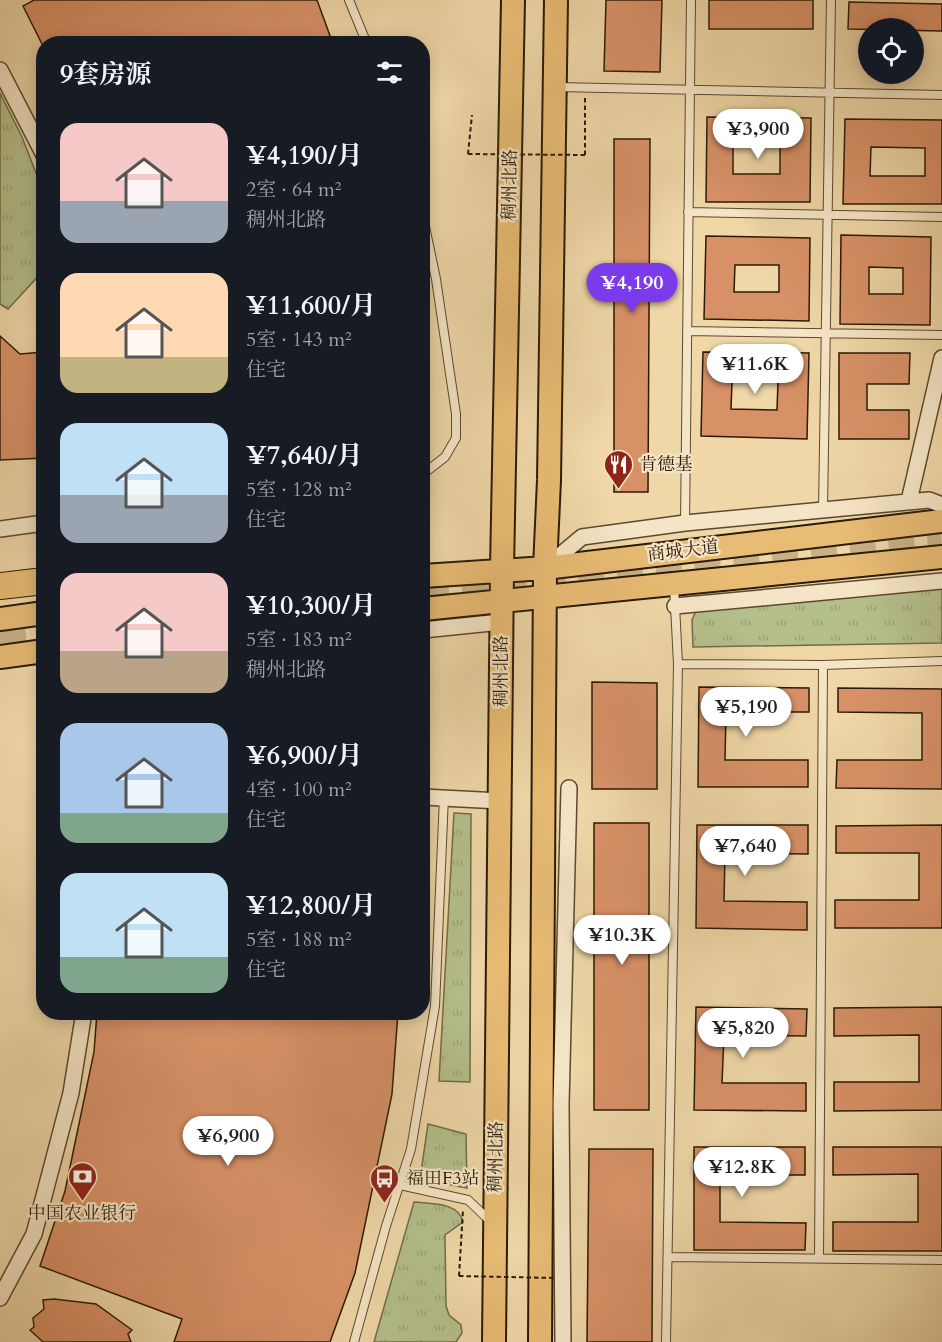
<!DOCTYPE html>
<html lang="zh">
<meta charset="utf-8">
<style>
:root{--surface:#171b24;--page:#20242c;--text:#f1f3f6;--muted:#9ea1a6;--accent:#7c3aed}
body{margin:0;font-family:Cardo,"Noto Serif SC",serif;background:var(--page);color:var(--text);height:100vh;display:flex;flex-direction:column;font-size:22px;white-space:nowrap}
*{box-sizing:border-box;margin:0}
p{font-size:20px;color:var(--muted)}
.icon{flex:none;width:33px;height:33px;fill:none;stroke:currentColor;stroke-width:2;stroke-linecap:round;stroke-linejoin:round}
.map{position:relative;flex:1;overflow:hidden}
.side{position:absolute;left:36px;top:36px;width:394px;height:984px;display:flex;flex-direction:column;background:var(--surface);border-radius:24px;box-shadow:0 3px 15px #0003}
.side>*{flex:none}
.buttons{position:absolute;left:858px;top:18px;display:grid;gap:12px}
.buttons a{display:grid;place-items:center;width:66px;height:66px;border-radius:50%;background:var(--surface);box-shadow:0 3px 15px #0003;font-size:30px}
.price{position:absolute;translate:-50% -51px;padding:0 14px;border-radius:21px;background:#fff;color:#222;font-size:20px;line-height:39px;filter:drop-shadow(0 2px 3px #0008)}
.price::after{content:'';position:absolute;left:50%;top:36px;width:18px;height:14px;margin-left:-9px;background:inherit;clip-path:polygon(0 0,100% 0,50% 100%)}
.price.active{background:var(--accent);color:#fff}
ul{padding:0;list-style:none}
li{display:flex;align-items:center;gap:18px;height:150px;padding:0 24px}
li span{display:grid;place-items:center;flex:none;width:168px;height:120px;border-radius:18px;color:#555}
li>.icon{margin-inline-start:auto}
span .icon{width:72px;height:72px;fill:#fffc;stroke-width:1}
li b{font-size:26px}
h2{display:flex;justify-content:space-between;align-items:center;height:72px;padding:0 24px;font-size:26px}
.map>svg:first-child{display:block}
.grass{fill:url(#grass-tufts);stroke:#706c48;stroke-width:1.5}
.building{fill:#d89167;stroke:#2c1a06;stroke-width:1.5;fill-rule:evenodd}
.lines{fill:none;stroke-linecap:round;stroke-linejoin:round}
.highway-tunnel{stroke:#c8b187;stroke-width:26;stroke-dasharray:26 13;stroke-linecap:butt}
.lane-casing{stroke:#5d492e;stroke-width:10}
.street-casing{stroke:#5d492e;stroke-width:18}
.primary-casing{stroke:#2c1a06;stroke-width:26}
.highway-casing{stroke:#2c1a06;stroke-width:28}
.path{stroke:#2c1a06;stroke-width:2;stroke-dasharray:4.5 3;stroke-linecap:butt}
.lane{stroke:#f5e5c6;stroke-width:8}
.street{stroke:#f5e5c6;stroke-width:15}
.primary{stroke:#e8bc74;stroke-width:22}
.highway{stroke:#e8bc74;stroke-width:26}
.path-bridge{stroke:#2c1a06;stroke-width:2;stroke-dasharray:4.5 3;stroke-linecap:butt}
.labels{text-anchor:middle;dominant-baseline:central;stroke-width:4.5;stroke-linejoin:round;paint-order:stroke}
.street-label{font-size:18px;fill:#2c1a06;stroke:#f5e5c6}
.poi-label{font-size:18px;fill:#2c1a06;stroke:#f5e5c6;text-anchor:start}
</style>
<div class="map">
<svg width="942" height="1342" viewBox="0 0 942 1342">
<defs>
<pattern id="grass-tufts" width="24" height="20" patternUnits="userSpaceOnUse" patternTransform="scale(1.5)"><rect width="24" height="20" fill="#b4bf8b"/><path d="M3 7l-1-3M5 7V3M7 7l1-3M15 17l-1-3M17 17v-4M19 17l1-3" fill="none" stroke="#9ba476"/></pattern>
</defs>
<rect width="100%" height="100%" fill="#efd7a7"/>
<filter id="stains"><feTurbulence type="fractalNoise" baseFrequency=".00333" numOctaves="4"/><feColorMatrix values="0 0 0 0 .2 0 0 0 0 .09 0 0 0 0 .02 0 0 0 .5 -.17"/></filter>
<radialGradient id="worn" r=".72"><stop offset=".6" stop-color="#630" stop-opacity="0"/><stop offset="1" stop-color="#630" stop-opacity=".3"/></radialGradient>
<path class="grass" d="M0 93 22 137 43 191V271L8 309 0 304Z
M942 586V643L693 647 692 620 696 611Z
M454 813 471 814 470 1082 439 1081Z
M428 1124 466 1134 467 1188 420 1179Z
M414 1202C431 1204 459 1202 463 1222L445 1235 446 1306 449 1315 461 1325 462 1333 456 1342H374Z"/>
<path class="building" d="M34 0H317L333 44H42L23 6Z
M606 0H662L660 72 604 71Z
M709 0H813V29H709Z
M849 2 942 4V31L848 29Z
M707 117 811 118 810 202H706ZM733 147H780V174H733Z
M845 119 942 120V204H843ZM871 147 925 148V176H870Z
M614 139H650L648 492H614Z
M841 235 931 237 930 325 840 324ZM869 267 903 268V294H869Z
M706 236 810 238 809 321 704 319ZM735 265H779V292H734Z
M0 336 20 354 44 352V458L0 460Z
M703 352 809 353 807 439 701 436ZM732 382H778L777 410 731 409Z
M839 353H910L909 384H867V410H909V439H839Z
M592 682 657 683V789H592Z
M699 687 809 688V712H726L725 760H808V787H698Z
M838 688 942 689V789L836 788 837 760H922V713L838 712Z
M594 823H649V1110H594Z
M697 825H808V854L725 853 724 901 807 902V930L696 928Z
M942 825V928H835V900H919V853H836V826Z
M696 1007 807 1009 806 1036 724 1035 722 1083H806V1111L694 1110Z
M942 1007V1110L834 1111V1082H919V1035L834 1036V1008Z
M97 1012H398L392 1094 355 1273 330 1342H174L182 1319 40 1266 65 1191 94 1052Z
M694 1147H805V1175H720V1222L806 1223 805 1250H694Z
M833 1147H942V1251H833V1222H918V1174L833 1175Z
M589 1149H653L652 1342H587Z
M54 1299 96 1304 132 1330 128 1334 131 1342H43L30 1330 34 1327 33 1318 44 1309 43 1300Z"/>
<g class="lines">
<path class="highway-tunnel" d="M423 593 942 546
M0 639 44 635"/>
<defs>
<path id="lane" d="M349 0 367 44
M556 87 942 95
M688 212 942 217
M423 217 436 279 456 414V438L445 457 423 474
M687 331 942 335
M823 511 831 0
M685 523 691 0
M678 664 823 665 942 661
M400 1185 468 1200 489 1220
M668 1257 942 1260
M819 1258 823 665
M354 1342 386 1226 411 1149 435 1006 444 796
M666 1342 678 664 674 586"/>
<path id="street" d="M0 70 44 155
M909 501 942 358
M0 529 44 523
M545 568 582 537 685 523 929 500 942 505
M675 606 942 581
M423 630 501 622
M423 797 500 801
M0 1298 34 1234 71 1093 84 1012
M563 1342 561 1104 569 788"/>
<path id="primary" d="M423 576 545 568 942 521
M423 609 942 557
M0 619 44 613
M0 657 44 651
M494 1342 502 569 513 0
M540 1342 545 568 549 480 556 0"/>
<path id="highway" d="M0 586 44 581"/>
</defs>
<use href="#lane" class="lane-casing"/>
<use href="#street" class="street-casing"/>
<use href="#primary" class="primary-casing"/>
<use href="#highway" class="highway-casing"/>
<path class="path" d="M585 98V155
M468 154 472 115
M459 1276 463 1210"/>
<use href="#lane" class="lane"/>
<use href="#street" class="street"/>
<use href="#primary" class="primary"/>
<use href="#highway" class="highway"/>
<path class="path-bridge" d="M468 154 585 155
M459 1276 555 1278"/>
</g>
<defs>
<symbol id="restaurant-pin" viewBox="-11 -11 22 30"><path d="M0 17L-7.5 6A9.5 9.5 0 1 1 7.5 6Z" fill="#8f2418" stroke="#f5e5c6"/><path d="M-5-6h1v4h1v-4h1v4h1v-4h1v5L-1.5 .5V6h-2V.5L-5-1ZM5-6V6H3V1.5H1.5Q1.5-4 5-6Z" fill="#fff"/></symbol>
<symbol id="bank-pin" viewBox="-11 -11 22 30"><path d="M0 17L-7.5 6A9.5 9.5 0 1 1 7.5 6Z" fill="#8f2418" stroke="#f5e5c6"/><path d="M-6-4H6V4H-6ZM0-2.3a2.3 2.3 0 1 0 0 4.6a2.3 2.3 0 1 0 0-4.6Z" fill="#fff"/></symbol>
<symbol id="bus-pin" viewBox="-11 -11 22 30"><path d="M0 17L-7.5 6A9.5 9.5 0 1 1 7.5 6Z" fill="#8f2418" stroke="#f5e5c6"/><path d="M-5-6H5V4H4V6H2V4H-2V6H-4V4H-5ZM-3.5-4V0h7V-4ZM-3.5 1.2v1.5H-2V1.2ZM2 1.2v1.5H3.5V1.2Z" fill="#fff"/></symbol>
</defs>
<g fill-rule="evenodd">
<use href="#restaurant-pin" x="602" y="448" width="33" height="45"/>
<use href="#bank-pin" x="66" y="1160" width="33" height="45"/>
<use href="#bus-pin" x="368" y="1162" width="33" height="45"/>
</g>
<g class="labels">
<g class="street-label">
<text transform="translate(510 185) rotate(-89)">稠州北路</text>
<text transform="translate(683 551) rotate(-7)">商城大道</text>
<text transform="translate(501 671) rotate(-90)">稠州北路</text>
<text transform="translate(496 1157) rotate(-89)">稠州北路</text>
</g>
<g class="poi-label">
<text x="639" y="464">肯德基</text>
<text x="406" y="1178">福田F3站</text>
<text x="82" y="1213" text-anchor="middle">中国农业银行</text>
</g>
</g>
<rect width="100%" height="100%" filter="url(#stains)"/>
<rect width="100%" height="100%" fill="url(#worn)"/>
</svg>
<div class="buttons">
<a><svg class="icon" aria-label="locate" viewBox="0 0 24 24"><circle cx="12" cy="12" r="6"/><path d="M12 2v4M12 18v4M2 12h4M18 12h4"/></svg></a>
</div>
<b class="price" style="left:758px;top:160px">¥3,900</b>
<b class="price active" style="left:632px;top:314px">¥4,190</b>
<b class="price" style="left:755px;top:395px">¥11.6K</b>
<b class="price" style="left:746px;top:738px">¥5,190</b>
<b class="price" style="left:745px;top:877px">¥7,640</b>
<b class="price" style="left:622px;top:966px">¥10.3K</b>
<b class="price" style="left:743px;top:1059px">¥5,820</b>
<b class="price" style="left:228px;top:1167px">¥6,900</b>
<b class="price" style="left:742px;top:1198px">¥12.8K</b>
<section class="side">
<h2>9套房源<svg class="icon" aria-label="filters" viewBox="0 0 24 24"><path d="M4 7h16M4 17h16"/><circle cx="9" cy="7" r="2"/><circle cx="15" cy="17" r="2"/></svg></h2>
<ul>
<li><span style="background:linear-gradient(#f6c9c9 65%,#9aa5b1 0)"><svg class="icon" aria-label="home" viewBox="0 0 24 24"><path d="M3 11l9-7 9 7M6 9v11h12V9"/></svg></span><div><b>¥4,190/月</b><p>2室 · 64 m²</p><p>稠州北路</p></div></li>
<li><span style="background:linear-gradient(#ffd9b3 70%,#c2b280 0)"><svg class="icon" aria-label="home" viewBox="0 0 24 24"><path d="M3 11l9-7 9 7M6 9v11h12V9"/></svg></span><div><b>¥11,600/月</b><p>5室 · 143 m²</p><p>住宅</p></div></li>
<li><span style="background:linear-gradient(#bfe0f5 60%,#9aa5b1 0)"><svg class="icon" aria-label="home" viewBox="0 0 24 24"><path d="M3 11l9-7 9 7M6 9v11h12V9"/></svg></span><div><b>¥7,640/月</b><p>5室 · 128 m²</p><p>住宅</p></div></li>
<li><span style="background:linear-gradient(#f6c9c9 65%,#b9a48a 0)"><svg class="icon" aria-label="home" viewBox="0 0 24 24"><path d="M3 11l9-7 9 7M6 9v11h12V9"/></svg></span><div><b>¥10,300/月</b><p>5室 · 183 m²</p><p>稠州北路</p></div></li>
<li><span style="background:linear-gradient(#a9c7e8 75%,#7fa58c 0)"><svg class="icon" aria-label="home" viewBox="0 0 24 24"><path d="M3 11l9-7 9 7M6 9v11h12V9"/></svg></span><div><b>¥6,900/月</b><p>4室 · 100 m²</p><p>住宅</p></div></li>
<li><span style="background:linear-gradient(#bfe0f5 70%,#7fa58c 0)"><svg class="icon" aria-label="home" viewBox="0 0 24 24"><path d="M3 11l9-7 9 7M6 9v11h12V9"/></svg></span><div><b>¥12,800/月</b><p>5室 · 188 m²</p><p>住宅</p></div></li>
</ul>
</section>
</div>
